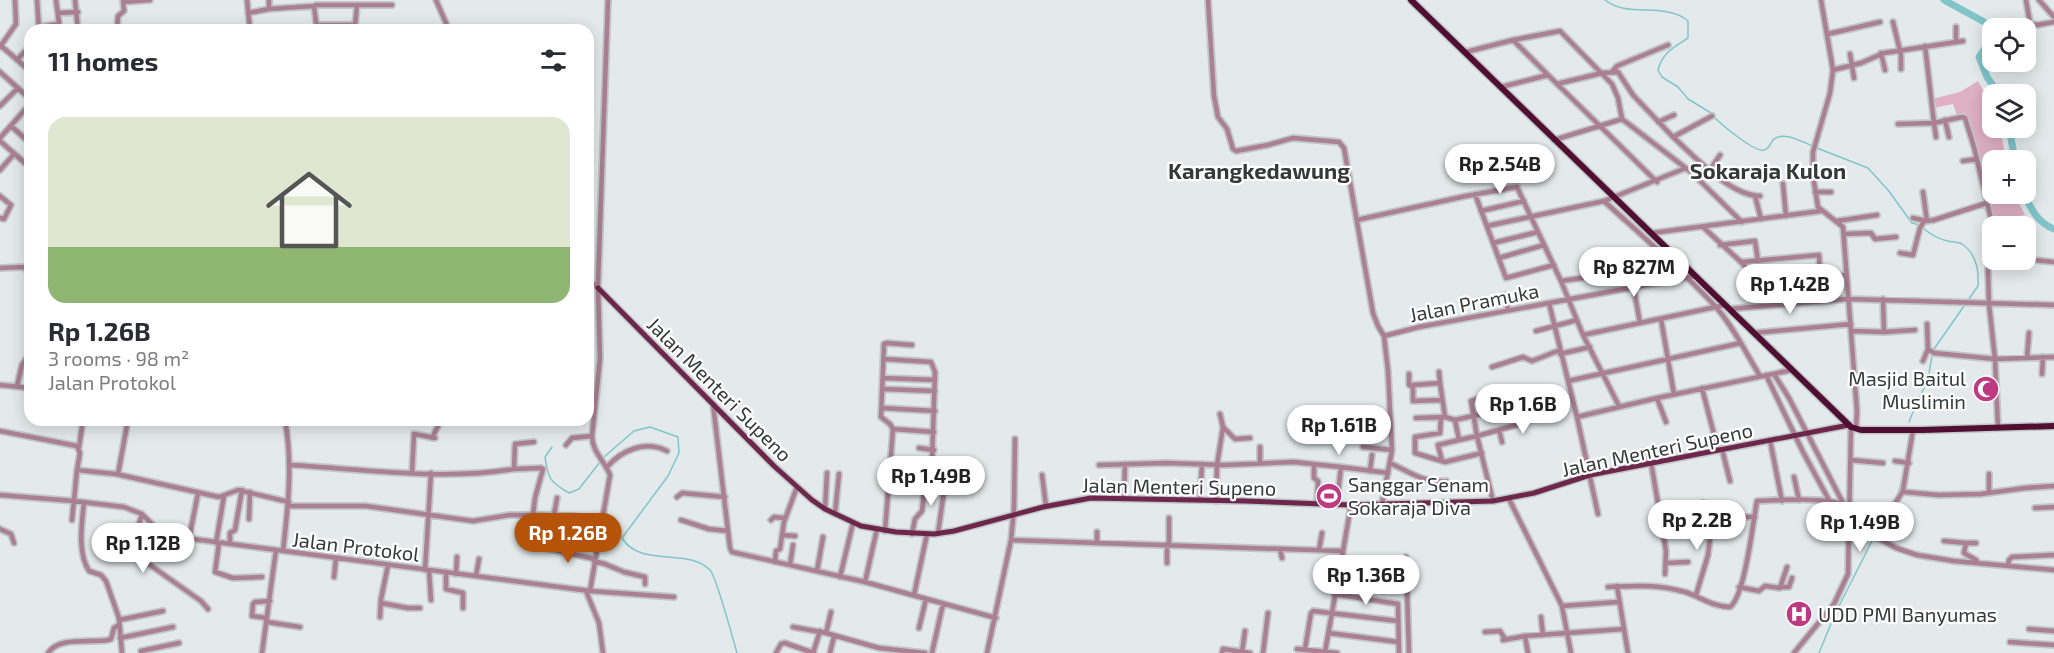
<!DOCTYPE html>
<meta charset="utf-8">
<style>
:root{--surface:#fff;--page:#f2f2f3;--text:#2b2b33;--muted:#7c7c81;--line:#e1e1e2;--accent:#b45309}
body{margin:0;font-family:"Exo 2",sans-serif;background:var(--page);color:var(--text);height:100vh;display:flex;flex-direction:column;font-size:22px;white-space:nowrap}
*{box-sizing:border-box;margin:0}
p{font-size:20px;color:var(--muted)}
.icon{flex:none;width:33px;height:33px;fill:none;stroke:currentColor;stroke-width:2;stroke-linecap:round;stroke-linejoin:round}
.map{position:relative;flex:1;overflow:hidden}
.details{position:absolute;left:24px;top:24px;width:570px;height:402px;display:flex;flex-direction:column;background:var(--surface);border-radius:18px;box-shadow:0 3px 15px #0003}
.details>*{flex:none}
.controls{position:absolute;left:1982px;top:18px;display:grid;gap:12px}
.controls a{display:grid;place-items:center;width:54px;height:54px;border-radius:12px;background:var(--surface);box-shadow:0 3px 15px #0003;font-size:30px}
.price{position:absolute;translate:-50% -51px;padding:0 14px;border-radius:21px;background:#fff;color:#222;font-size:20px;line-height:39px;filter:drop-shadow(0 2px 3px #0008)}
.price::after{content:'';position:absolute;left:50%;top:36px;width:18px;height:14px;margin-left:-9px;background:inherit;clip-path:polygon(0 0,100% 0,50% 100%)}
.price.on{background:var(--accent);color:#fff}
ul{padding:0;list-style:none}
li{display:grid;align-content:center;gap:12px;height:318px;padding:0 24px}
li+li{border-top:2px solid var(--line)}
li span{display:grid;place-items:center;height:186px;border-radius:18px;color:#555}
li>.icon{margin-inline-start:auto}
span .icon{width:108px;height:108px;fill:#fffc;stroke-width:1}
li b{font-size:26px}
h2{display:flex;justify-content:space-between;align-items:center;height:72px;padding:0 24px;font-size:26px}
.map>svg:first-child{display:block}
.green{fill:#e0b0c4}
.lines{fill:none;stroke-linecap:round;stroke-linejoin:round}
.stream{stroke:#81c5cb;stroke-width:1.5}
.river{stroke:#81c5cb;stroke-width:7}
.minor-casing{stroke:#c1c7c7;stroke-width:8}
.major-casing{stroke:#c1c7c7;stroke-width:8}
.highway-casing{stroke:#c1c7c7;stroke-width:9}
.minor{stroke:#aa8092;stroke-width:4.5}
.major{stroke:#6e274c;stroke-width:5}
.highway{stroke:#4f0e32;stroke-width:6}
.labels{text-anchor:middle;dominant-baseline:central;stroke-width:4.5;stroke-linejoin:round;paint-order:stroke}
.street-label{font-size:20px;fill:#373939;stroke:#fff}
.poi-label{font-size:20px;fill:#373939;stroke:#fff;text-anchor:start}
.quarter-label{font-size:22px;font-weight:bold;fill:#373939;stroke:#fff}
</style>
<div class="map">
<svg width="2054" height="653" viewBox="0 0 2054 653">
<rect width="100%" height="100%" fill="#e4eaeb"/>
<path class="green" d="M1978 81 1992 107V128H2000L2006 160H1992V194H2014L2025 215 1992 220 1978 159 1966 115 1957 116 1953 104 1933 108 1932 99 1960 92Z"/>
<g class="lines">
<path class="stream" d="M1605 0C1626 18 1668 2 1688 21V38C1674 47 1662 53 1658 70L1662 77 1678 87 1688 99 1711 113
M1714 117C1721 124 1755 153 1764 150 1769 149 1770 144 1773 140 1783 130 1802 142 1813 146
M1817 148 1868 168 1888 190 1912 223 1919 225
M1909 422C1914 408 1921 395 1927 382 1930 374 1930 360 1934 349L1978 286C1979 271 1977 254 1962 244 1958 242 1952 242 1948 241 1938 239 1931 235 1923 228
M552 447 545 457C548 479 550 482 569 493L579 489 600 462
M603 458 634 431 650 427 678 437 679 453 668 476 622 538C640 568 688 547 710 570 716 576 733 639 737 653
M1898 494 1904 472
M1819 653 1835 614 1874 537"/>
<path class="river" d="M1944 0 1988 24 1992 33
M1992 38 1979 57 1987 77 1999 94
M2009 128 2015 160
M2024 194C2031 209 2038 223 2054 229"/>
<defs>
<path id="minor" d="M37 0 39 30
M56 0 60 30
M75 0 78 30
M247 0 250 30
M269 0V9
M436 0 449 30
M1208 0 1214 96 1218 117 1227 129 1233 149 1236 151 1268 145 1293 138 1339 142 1344 148 1373 313 1378 326 1384 336 1388 371 1392 450 1382 504
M1821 0 1833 70 1830 93 1813 152V176L1818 207 1843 227 1857 411 1856 429
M2026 0 2030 23 2037 25 2054 22
M2039 0 2054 17
M124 2 150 0
M58 13 78 12
M248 13 269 9 314 6
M1893 22 1901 55V69
M317 25H355L357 6
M39 27 59 24
M93 30 117 28
M117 30 118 16 124 11 123 0
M317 30 314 6 316 5H392
M1828 34 1880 22
M1513 40 1560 31 1612 84 1618 98 1622 119 1691 172 1742 222
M1956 42V27
M0 45 30 71
M1925 46 1934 123 1962 117 1965 118 1974 147 1991 219 1988 272 1989 304 1995 359 1998 428
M0 47 16 24 15 0
M1466 52 1513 40 1548 75
M1881 53 1885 70
M1850 54 1854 78
M17 60 30 46
M1833 70 1861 63 1884 53 1963 41
M0 72 30 99
M1612 72 1617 66 1668 45
M1557 84 1602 73 1618 72 1633 95 1673 137 1712 116
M1501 87 1548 75 1657 182
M0 106 18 88
M1945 120 1949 137
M1658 122 1674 115
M1898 124 1934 123 1936 137
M11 126 30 143
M1673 137C1694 156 1730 196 1760 196
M0 138 30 104
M1554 140 1622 119
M0 141 26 164
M1963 161 1977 159
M0 170 14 154
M1710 170 1720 155
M1691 172 1707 168
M1783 184 1786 216
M1815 192H1831
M1923 192 1927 221
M1475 194 1506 278 1554 265
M0 196 11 205 4 219 0 218
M1755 196 1761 219
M1604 201C1641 235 1681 269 1715 306 1733 326 1746 353 1760 376
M1481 211 1524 201
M1913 218 1927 221 1934 220 1987 203
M1357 220 1466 196 1517 187 1561 281 1583 335 1619 406
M1837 221 1877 215
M1487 226 1604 201 1686 168
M1703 227 1741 262 1781 304
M1652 233 1821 211
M1844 234 1871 233 1875 239 1896 237
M1493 243 1538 232
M1720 245 1755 241 1758 261
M1900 253 1913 255 1920 228 1924 221
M1499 258 1544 245
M2025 259 2054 262
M1989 261 2001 260
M1741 262 1819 255 1820 277
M25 267 30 277
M0 268 25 267 30 265
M588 278 598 288
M1561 281 1624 272 1631 273 1640 323
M1761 283 1846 275
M1504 295 1508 310
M1883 299 1884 332 1915 330
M1549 303 1577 417 1598 514
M1729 309 1848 299 2054 305
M1661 319 1674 394
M1927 324 1928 349 1934 353 1995 359 2054 357
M1536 331 1577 320
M1851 331 1884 332
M1754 333 1851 324
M1583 335 1725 305
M1384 336 1419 327 1695 276
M1560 354 1590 347
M2027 357 2029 333
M884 359 931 362 935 372 932 463 926 473 922 511 915 519 912 534
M1923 361 1928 349
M1492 367 1523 357 1532 361 1560 350
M1439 372 1440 383
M1409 374V385L1412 386
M1774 374 1789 398 1844 505
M2042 374 2043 357
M1766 375 1803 452 1830 502
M883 378 935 380
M1568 381 1741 343
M0 385 30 388
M17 386 22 365 30 353
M1702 388 1718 450
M882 389 935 391
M1657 398 1666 422
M1441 400 1413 401V385L1440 383 1445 417
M713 404 730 548 732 552 865 582 996 618
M882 408 935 411
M1441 417 1440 433 1415 437V453L1445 462 1482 453
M1577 417 1657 398 1792 370
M1416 418 1445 417 1455 420
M1223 427 1235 439 1250 438
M893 429 934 432
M1499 430 1502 442
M1913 430 1903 490 1905 492 1938 495 1981 494 2025 488 2054 486
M0 431 77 446 80 453 77 470
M432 438 441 420
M1770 440 1782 501
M566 445 572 438 592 436
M79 447 83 420
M1363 447 1392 450
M919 448 934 450
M1722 449 1730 481
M1645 451 1647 463
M1851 460 1883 463
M1442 461 1438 445 1459 440
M1895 461 1909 463
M1651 462 1666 551 1665 574
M1260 463V447
M1390 463C1410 472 1423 483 1446 481
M290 465C364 469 440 481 514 469L515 444 534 442
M1099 465 1166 463 1225 465 1294 462 1341 467
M918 466 930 468
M1314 466V478L1318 481 1317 504
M607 467C622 450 645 440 667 451
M514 469 541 468 543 469 535 498 533 515
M1370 471 1372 455
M412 473 414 434 435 438
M118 474 128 420
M1989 474V493
M1042 475 1046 506
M1794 477 1799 500
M0 495 74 501 124 507 142 514 159 531 170 536 590 591 610 475C605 461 592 452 592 436L600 359 598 284 608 0
M677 497 682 493 725 497
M1124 499 1125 464
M1509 499 1562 606 1571 653
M1200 500 1202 464
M1216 501 1217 465 1223 427 1220 414
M1493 501 1477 436 1524 423V419C1518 410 1512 395 1502 391L1471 401 1477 436 1459 440 1455 420 1516 406
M84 502C82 523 77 552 89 571L101 575 106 581 119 618 122 653
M1337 503 1341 467 1388 473
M289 506H366L473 521 510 515H542L573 516 601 521
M2035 508 2054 507
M825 509 827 473
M1849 509 1883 510 1889 513 1876 538
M1889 513 1903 491
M142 514C138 527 132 546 140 558L201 601 208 609
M835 514 839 474
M554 515 557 498
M1737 517H1755
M249 519 250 492
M72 520 77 470 116 474 219 497 238 490 289 502
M681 520 709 529 728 531
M771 520 774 517 785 518
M1849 522 1896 548 1917 555 1954 561 2054 570
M0 529 11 534 14 543
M885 531 893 429 890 424 881 417 884 344 887 343 912 345
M1097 532V542
M938 533 945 484
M782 535 795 536
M585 537 598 538
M189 539 198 493
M1011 540 1343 551 1325 652
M1944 541 1966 543 1964 553 1976 560 1978 563
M581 542 597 544
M216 543 224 496
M219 543 215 572 233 578 262 577
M1966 543H1976
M230 544V533L235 530 242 490
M1167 544V563
M1169 544V518
M546 548 594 559
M1280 549 1282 558
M1319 550 1322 533
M283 551C288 507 293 464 285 420
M1343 551 1351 505
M1406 557 1409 653
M594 561 605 564 624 572 645 577V584
M775 562 776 551 780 549 784 522 797 487
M1666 563 1688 562
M790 565 793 545
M2008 566 2009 560 2012 557 2054 555
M425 570 431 473
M429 570 431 600
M817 571 823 537
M446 572V589L463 593V608
M456 574 457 557
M476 576 479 559
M334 577 336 558
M840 577 853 523
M865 582 877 529
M1617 586 1628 653
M1608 587C1638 586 1655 584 1685 592 1701 597 1713 607 1730 607 1745 596 1753 522 1757 501 1773 500 1831 497 1843 505 1844 506 1848 511 1849 513
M1739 587 1759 591 1765 586 1780 588 1787 567
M1781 587H1789L1792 578
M586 591 599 623 603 653
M590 591 674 597
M1334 594 1398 604 1399 653
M914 595 927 534
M1696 595 1708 555 1710 539 1703 503
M381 603 408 608H420
M1562 606 1618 602
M831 612 826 633 879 648 925 653
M380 617 381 599 388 565
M1541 617 1543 635
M267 618 252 616 253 604 255 602 270 601
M119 620 163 611
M267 622 300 627
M793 627 826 633
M919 628 926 599
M2029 629 2054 631
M1485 632 1500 631 1505 639
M1329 633 1398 642
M1525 636 1528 653
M120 638 173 627
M1503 640 1525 636 1624 629
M2010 642 2054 645
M1297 649 1337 653
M1305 649 1311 613 1313 611 1398 621
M141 651 179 643
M1242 652 1245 631
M48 653C59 636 90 643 108 640L111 639 114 628 119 625
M262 653 276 550
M776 653 781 644 785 643 814 653
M813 653 820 631
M830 653 834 636
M932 653 943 604
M987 653 1011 540 1014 509 1015 439
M1222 653 1223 649 1250 653
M1263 653 1268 613
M1794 653 1834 604 1848 574 1851 427"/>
<path id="major" d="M598 288 774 466 812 500 825 509 861 526 896 532 934 534 954 531 1043 507 1091 498 1245 501 1351 505 1493 501 1534 493 1590 475 1849 425"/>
<path id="highway" d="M1411 0 1851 427 1861 430H1922L2054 426"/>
</defs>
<use href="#minor" class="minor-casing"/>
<use href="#major" class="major-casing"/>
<use href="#highway" class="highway-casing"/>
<use href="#minor" class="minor"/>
<use href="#major" class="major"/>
<use href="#highway" class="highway"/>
</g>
<defs>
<symbol id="mosque-disc" viewBox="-11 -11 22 22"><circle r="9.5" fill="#bd3a81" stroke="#fff"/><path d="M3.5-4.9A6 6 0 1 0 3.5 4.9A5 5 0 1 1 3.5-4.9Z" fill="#fff"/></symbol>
<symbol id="stadium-disc" viewBox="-11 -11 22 22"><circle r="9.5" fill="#bd3a81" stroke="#fff"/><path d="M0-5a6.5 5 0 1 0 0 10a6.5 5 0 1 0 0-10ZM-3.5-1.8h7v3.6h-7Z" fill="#fff"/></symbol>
<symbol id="hospital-disc" viewBox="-11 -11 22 22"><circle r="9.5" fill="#bd3a81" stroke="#fff"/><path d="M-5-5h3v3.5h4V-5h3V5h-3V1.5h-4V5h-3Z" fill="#fff"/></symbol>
</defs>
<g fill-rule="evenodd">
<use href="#mosque-disc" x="1971" y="374" width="30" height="30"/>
<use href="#stadium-disc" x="1314" y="481" width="30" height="30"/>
<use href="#hospital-disc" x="1784" y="599" width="30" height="30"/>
</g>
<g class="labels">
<g class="street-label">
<text transform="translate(1474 302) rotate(-11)">Jalan Pramuka</text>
<text transform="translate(720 389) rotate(45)">Jalan Menteri Supeno</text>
<text transform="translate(1657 449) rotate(-12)">Jalan Menteri Supeno</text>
<text transform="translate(1179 486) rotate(1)">Jalan Menteri Supeno</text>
<text transform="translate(356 546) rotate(7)">Jalan Protokol</text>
</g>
<g class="poi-label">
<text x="1966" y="378" text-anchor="end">Masjid Baitul<tspan x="1966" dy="23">Muslimin</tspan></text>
<text x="1348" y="484">Sanggar Senam<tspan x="1348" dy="23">Sokaraja Diva</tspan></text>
<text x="1818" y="614">UDD PMI Banyumas</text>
</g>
<g class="quarter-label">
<text x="1259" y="170">Karangkedawung</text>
<text x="1768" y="170">Sokaraja Kulon</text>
</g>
</g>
</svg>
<div class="controls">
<a><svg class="icon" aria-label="locate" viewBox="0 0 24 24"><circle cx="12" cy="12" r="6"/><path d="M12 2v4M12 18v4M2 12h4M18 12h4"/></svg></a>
<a><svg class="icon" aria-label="layers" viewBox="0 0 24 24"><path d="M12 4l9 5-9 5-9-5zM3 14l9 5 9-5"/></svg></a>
<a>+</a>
<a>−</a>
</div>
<b class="price" style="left:1500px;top:195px">Rp 2.54B</b>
<b class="price" style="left:1634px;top:298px">Rp 827M</b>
<b class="price" style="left:1790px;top:315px">Rp 1.42B</b>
<b class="price" style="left:1523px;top:435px">Rp 1.6B</b>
<b class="price" style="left:1339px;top:456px">Rp 1.61B</b>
<b class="price" style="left:931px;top:507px">Rp 1.49B</b>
<b class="price" style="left:1697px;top:551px">Rp 2.2B</b>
<b class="price" style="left:1860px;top:553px">Rp 1.49B</b>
<b class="price on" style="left:568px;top:564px">Rp 1.26B</b>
<b class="price" style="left:143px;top:574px">Rp 1.12B</b>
<b class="price" style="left:1366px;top:606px">Rp 1.36B</b>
<section class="details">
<h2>11 homes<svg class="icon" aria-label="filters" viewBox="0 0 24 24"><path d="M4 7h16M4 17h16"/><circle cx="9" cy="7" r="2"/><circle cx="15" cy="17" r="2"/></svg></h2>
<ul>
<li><span style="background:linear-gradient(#dfe7d0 70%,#8fb573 0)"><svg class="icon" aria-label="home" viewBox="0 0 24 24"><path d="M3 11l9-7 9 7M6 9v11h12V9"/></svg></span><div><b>Rp 1.26B</b><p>3 rooms · 98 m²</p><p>Jalan Protokol</p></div></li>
</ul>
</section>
</div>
